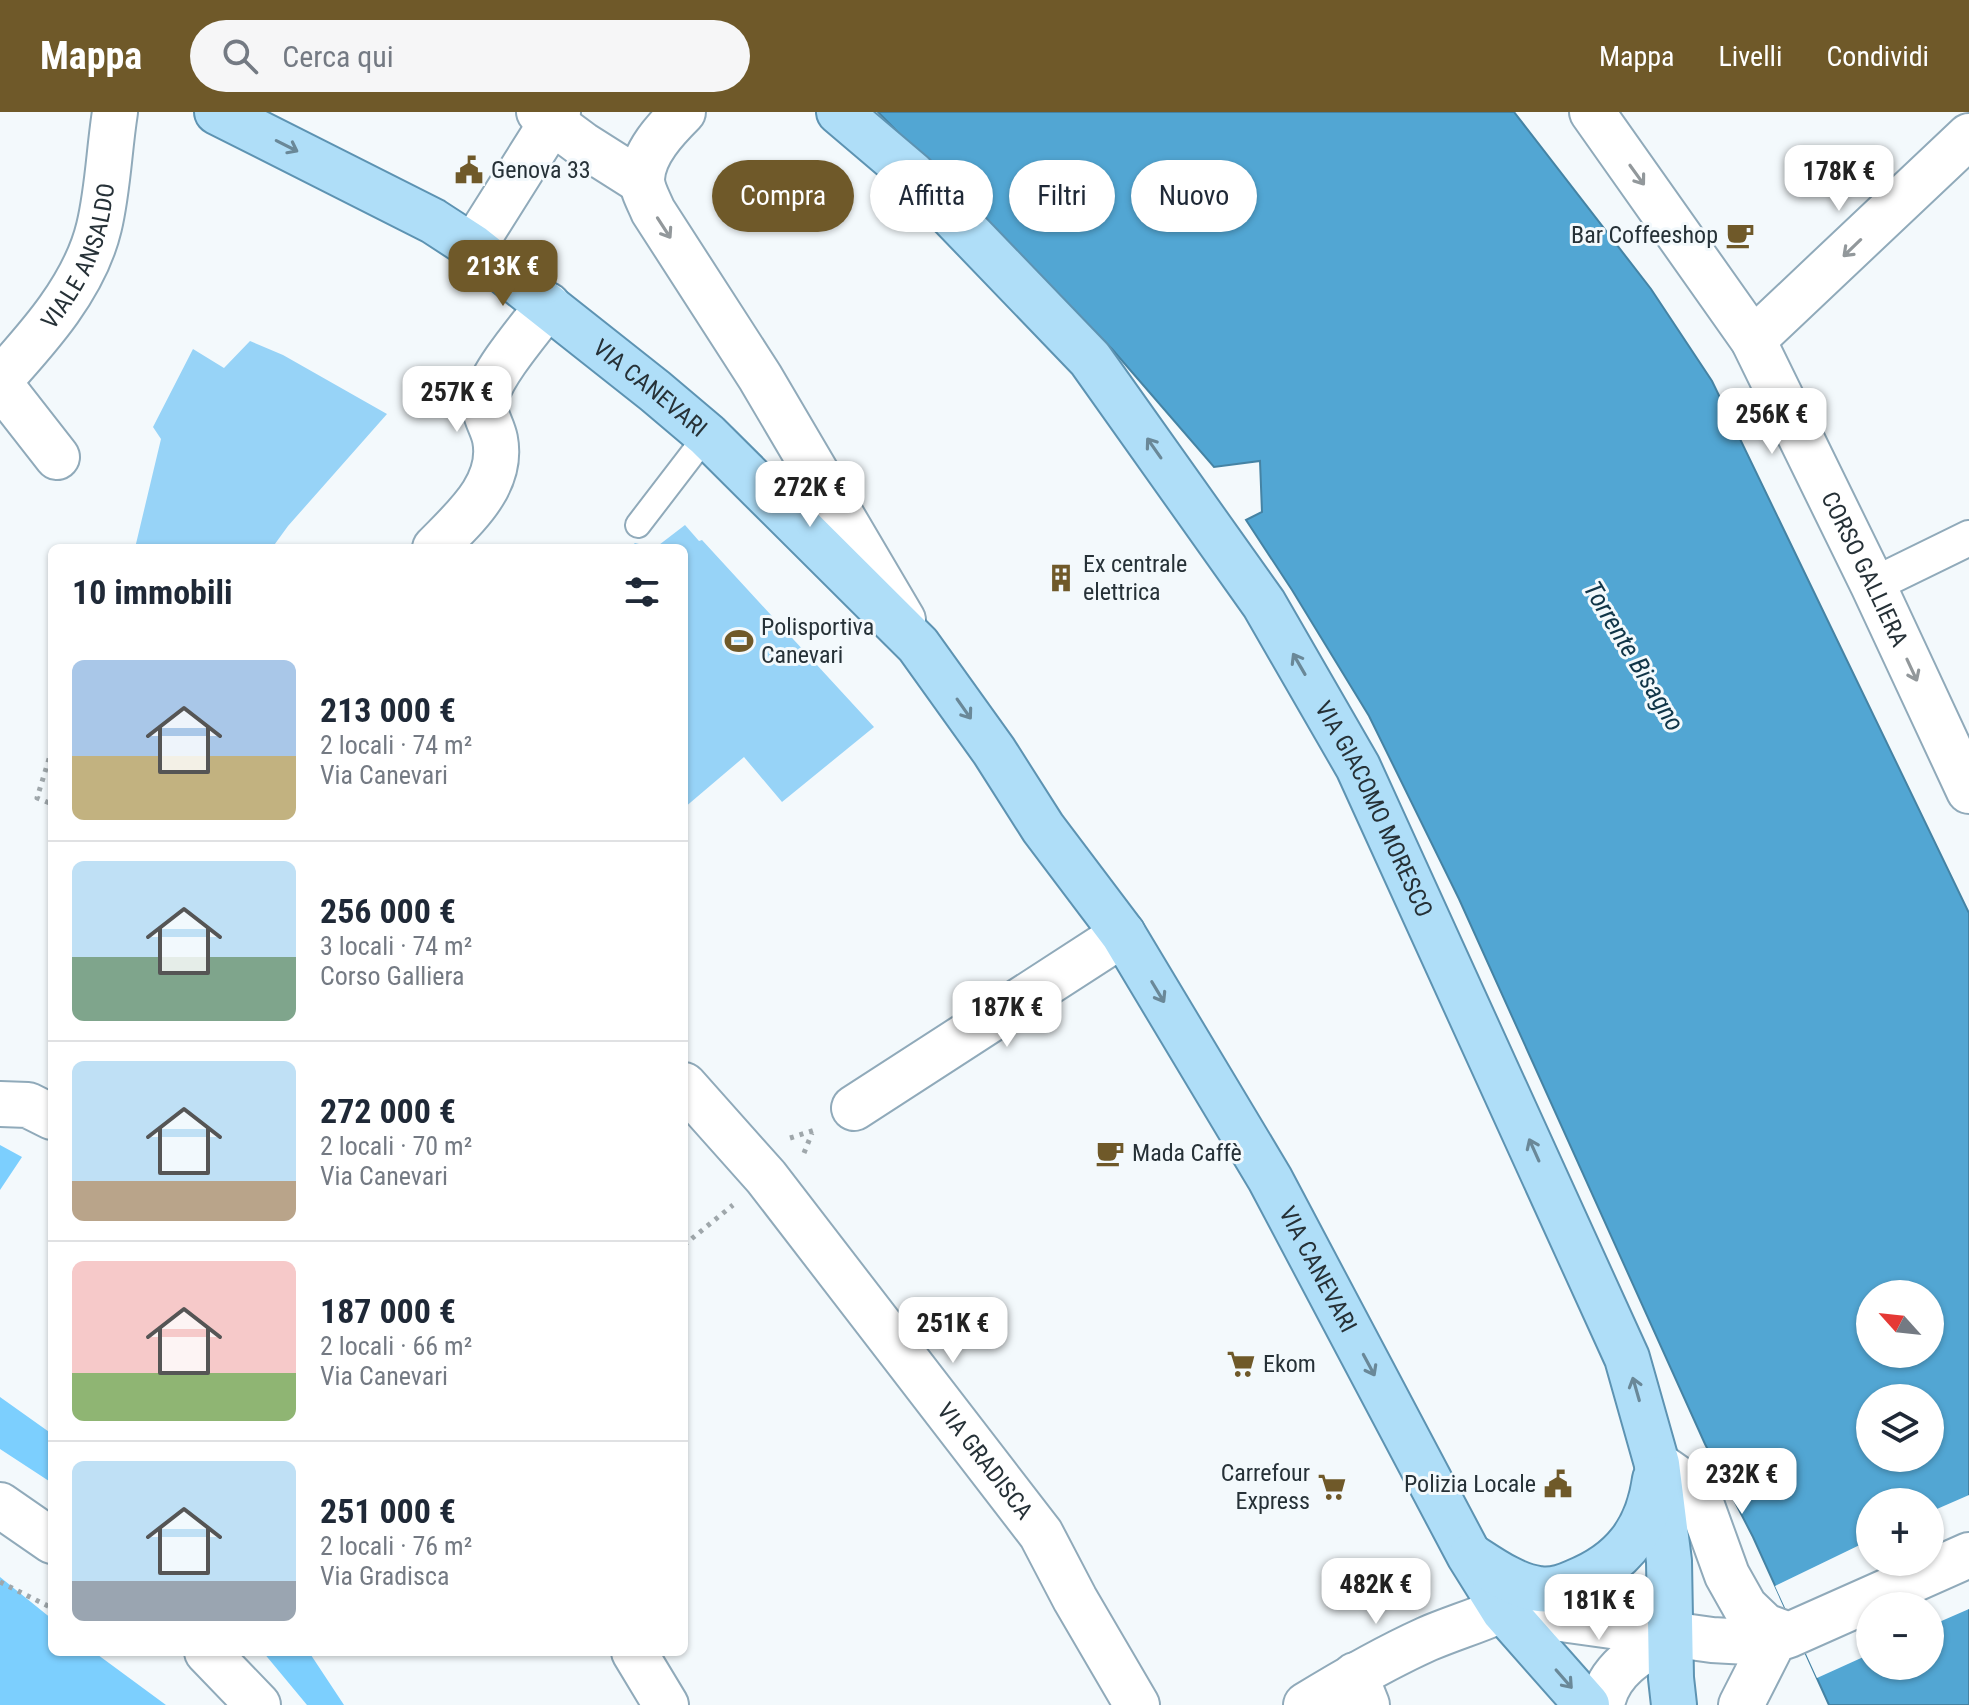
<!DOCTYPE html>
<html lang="it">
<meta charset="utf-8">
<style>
:root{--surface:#fff;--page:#f6f6f7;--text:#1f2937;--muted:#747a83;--line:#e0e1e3;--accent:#6f5929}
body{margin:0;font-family:"Roboto Condensed",sans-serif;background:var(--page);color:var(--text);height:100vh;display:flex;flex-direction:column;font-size:30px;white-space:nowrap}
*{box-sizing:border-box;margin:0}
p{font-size:26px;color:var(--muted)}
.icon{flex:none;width:44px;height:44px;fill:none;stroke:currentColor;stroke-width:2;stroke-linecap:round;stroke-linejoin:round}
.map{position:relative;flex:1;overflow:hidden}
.sheet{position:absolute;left:48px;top:432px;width:640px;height:1112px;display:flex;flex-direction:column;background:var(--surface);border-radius:12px;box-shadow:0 2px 6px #0004}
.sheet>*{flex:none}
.hud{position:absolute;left:712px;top:48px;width:760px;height:72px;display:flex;gap:16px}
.needle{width:52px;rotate:297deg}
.tools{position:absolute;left:1856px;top:1168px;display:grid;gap:16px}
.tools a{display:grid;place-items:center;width:88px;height:88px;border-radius:50%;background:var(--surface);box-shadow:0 2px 6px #0004;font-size:40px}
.price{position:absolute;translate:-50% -68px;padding:0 18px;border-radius:16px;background:#fff;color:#222;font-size:26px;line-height:52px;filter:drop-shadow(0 2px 4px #0008)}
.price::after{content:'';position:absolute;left:50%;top:48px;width:24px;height:18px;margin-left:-12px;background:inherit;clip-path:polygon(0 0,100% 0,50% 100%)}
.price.current{background:var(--accent);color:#fff}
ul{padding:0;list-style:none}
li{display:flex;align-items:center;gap:24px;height:200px;padding:0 24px}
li+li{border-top:2px solid var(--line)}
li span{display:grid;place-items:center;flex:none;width:224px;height:160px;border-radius:12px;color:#555}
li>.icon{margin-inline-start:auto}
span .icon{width:96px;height:96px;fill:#fffc;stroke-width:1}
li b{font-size:34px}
h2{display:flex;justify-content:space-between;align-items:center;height:96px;padding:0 24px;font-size:34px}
.pill{padding:0 28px;border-radius:36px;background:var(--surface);box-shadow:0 2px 6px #0004;font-size:28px;line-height:72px}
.pill.current{background:var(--accent);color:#fff}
header{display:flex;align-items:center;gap:48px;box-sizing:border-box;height:112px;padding:0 40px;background:var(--accent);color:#fff}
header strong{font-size:38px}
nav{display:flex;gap:44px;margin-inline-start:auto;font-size:28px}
.search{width:560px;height:72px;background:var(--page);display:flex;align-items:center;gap:20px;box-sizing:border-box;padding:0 28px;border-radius:44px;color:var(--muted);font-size:30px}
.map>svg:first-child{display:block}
.green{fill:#97d3f7}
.forest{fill:#7ccffe}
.water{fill:#52a6d3;stroke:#4583a4;stroke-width:2;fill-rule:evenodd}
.pier{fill:#f3f9fc}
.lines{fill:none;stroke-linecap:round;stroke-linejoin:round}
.service-casing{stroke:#90aaba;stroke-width:28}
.pedestrian-casing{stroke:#90aaba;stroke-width:38}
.minor-casing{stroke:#90aaba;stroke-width:48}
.tertiary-casing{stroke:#90aaba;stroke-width:48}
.primary-casing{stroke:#5d93b2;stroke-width:48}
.path{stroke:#9fa7ab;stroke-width:5;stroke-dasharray:4 6;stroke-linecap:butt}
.service{stroke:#fff;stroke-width:24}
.pedestrian{stroke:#fff;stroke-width:34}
.minor{stroke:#fff;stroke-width:44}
.tertiary{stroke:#fff;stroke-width:44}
.primary{stroke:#afdef8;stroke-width:44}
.oneway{stroke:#6a8898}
.oneway2{stroke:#92989b}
.labels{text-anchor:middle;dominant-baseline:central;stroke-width:6;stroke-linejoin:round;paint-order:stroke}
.poi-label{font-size:24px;fill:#263137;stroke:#f3f9fc;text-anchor:start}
.street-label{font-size:24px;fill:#263137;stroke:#f3f9fc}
.water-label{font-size:26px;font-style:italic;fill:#103548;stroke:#f3f9fc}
</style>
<header>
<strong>Mappa</strong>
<div class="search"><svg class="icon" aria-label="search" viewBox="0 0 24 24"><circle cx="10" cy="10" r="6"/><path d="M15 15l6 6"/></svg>Cerca qui</div>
<nav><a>Mappa</a><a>Livelli</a><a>Condividi</a></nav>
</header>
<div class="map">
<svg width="1969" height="1593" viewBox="0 0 1969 1593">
<rect width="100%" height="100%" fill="#f3f9fc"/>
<path class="green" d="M250 229 283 243 387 302 288 414 272 436H135L161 327 153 315 193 237 224 256Z
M685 413 699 429 702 428 874 615 782 690 744 645 684 696V436H629L635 431 655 436Z"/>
<path class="forest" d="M0 1033 22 1045 0 1078Z
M0 1285 52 1322V1371L0 1337Z
M0 1465 52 1507V1540H94L166 1593H0Z
M263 1540H309L344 1593H307Z"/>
<path class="water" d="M878 0H1514L1651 177 1712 269 1969 801V1593H1829L1753 1425 1705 1332 1459 787 1369 604 1292 478 1246 408 1262 400 1260 349 1214 355 1112 237ZM1870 1182H1930V1242H1870ZM1870 1286H1930V1346H1870ZM1870 1390H1930V1450H1870ZM1870 1494H1930V1554H1870Z"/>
<path class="pier" d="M1969 1383V1497L1930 1514V1494H1870V1542L1817 1566 1775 1474 1870 1428V1450H1930V1400Z"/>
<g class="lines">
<defs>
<path id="service" d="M638 413 707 323"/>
<path id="pedestrian" d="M1873 473 1969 426"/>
<g id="minor">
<path d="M539 0 582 32 642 70"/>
<path d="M683 0C666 17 643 41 642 67 642 78 649 89 653 99L760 265 903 508"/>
<path id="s1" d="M1592 0 1753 228 1873 473 1969 679"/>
<path d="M473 135 558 0"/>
<path d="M1753 228 1969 24"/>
<path id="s2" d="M0 268C39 225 85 174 99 115 108 78 109 38 115 0"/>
<path d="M0 272 57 345"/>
<path d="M435 436C463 407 504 373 495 327 492 312 481 300 486 285 494 258 530 217 548 193"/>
<path id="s3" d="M684 973 766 1065 1041 1422 1075 1487 1137 1593"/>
<path d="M854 996 1123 822"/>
<path d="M1355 1563 1367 1593"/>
<path d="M1602 1593C1608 1557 1640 1540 1670 1523"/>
</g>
<path id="tertiary" d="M0 992 28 993 52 1005
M1657 1352 1697 1380 1727 1463 1745 1495 1765 1514 1789 1523
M0 1393 52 1429
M1504 1499 1712 1528 1766 1531 1789 1523 1969 1443
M207 1540 258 1593
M634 1540 666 1593
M1306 1593C1345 1569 1385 1546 1427 1527 1462 1512 1496 1504 1529 1483
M1741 1593 1773 1530"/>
<g id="primary">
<path id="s4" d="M217 0 433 109 473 135 655 279 707 323 918 533 994 639 1043 716 1123 822 1270 1067 1469 1443 1504 1499 1587 1593"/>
<path id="s5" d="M839 0 912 62 1090 247 1264 492 1358 655 1627 1246 1657 1352 1669 1449 1671 1566 1674 1593"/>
<path d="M1471 1444C1491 1457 1515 1474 1539 1477 1552 1479 1564 1475 1575 1470 1623 1451 1648 1418 1655 1367"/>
</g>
</defs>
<use href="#service" class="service-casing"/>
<use href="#pedestrian" class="pedestrian-casing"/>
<use href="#minor" class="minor-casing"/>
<use href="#tertiary" class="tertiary-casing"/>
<use href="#primary" class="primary-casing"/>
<path class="path" d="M52 637 37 686 52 692
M790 1026 818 1017
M804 1041 812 1021
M684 1133 733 1093
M0 1470 52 1496"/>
<use href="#service" class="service"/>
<use href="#pedestrian" class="pedestrian"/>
<use href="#minor" class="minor"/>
<use href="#tertiary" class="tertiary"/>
<use href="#primary" class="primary"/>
</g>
<defs><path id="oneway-shaft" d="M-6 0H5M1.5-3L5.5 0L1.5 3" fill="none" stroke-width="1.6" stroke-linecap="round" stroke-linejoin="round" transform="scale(2)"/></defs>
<g class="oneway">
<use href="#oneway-shaft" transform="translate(287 34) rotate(27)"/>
<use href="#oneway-shaft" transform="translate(1154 336) rotate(-125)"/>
<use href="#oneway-shaft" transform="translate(1299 552) rotate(-120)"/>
<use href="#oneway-shaft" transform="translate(964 597) rotate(55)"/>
<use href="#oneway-shaft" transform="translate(1158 880) rotate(59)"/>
<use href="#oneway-shaft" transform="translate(1534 1038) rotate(-114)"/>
<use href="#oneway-shaft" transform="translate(1369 1253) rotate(62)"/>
<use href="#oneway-shaft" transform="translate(1636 1277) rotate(-106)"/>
<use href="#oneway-shaft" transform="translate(1564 1567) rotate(49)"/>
</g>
<g class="oneway2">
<use href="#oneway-shaft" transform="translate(1637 63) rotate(54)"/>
<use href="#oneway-shaft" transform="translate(664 116) rotate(57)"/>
<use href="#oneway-shaft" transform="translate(1852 136) rotate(136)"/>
<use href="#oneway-shaft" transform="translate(1912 558) rotate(65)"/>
</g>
<defs>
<symbol id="civic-bare" viewBox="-9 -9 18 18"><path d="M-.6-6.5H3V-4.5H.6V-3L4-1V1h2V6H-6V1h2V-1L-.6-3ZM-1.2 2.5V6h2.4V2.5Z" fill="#6f5929" stroke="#f3f9fc" stroke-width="2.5" paint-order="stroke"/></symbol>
<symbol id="cafe-bare" viewBox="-9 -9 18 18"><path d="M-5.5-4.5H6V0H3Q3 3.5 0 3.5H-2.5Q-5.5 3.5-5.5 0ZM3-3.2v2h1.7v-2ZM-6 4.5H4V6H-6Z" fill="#6f5929" stroke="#f3f9fc" stroke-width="2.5" paint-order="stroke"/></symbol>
<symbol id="building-bare" viewBox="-9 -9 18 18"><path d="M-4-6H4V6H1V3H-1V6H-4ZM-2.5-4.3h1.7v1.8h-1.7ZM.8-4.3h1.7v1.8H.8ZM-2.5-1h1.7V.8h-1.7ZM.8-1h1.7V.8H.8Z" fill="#6f5929" stroke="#f3f9fc" stroke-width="2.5" paint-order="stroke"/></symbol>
<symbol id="stadium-bare" viewBox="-9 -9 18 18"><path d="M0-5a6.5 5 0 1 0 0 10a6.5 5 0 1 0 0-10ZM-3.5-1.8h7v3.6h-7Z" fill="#6f5929" stroke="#f3f9fc" stroke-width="2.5" paint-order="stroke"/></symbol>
<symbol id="supermarket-bare" viewBox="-9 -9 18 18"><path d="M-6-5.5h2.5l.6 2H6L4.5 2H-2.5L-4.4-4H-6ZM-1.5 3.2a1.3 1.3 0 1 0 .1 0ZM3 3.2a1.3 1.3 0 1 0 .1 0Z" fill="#6f5929" stroke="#f3f9fc" stroke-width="2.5" paint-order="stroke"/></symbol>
</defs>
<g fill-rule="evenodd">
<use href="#civic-bare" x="449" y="38" width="40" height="40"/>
<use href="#cafe-bare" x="1720" y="103" width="40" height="40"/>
<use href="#building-bare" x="1041" y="446" width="40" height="40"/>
<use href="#stadium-bare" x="719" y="509" width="40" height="40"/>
<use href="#cafe-bare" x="1090" y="1021" width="40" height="40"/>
<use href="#supermarket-bare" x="1221" y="1232" width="40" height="40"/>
<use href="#civic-bare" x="1538" y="1352" width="40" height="40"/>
<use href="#supermarket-bare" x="1312" y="1355" width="40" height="40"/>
</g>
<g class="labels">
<g class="poi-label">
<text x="491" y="58">Genova 33</text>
<text x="1718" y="123" text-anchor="end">Bar Coffeeshop</text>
<text x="1083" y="452">Ex centrale<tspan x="1083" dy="28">elettrica</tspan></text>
<text x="761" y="515">Polisportiva<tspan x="761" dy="28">Canevari</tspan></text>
<text x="1132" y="1041">Mada Caffè</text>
<text x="1263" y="1252">Ekom</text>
<text x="1310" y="1361" text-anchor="end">Carrefour<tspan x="1310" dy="28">Express</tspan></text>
<text x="1536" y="1372" text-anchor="end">Polizia Locale</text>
</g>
<g class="street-label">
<text stroke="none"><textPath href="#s2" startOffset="150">VIALE ANSALDO</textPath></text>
<text stroke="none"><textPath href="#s4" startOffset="516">VIA CANEVARI</textPath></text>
<text stroke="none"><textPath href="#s1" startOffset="534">CORSO GALLIERA</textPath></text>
<text stroke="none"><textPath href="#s5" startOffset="886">VIA GIACOMO MORESCO</textPath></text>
<text stroke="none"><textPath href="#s4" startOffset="1630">VIA CANEVARI</textPath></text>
<text stroke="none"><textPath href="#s3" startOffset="482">VIA GRADISCA</textPath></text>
</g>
<g class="water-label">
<text transform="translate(1634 544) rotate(59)">Torrente Bisagno</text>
</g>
</g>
</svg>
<div class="tools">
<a><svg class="needle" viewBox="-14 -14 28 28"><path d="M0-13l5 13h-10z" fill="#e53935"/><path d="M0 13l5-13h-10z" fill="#747a83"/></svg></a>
<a><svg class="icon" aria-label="layers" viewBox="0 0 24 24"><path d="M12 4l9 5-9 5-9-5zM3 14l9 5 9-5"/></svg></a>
<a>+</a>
<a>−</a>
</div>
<b class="price" style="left:1839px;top:101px">178K €</b>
<b class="price current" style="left:503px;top:196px">213K €</b>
<b class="price" style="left:457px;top:322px">257K €</b>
<b class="price" style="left:1772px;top:344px">256K €</b>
<b class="price" style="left:810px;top:417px">272K €</b>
<b class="price" style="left:1007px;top:937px">187K €</b>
<b class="price" style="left:953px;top:1253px">251K €</b>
<b class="price" style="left:1742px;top:1404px">232K €</b>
<b class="price" style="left:1376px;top:1514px">482K €</b>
<b class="price" style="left:1599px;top:1530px">181K €</b>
<div class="hud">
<a class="pill current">Compra</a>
<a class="pill">Affitta</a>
<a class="pill">Filtri</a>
<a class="pill">Nuovo</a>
</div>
<section class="sheet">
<h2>10 immobili<svg class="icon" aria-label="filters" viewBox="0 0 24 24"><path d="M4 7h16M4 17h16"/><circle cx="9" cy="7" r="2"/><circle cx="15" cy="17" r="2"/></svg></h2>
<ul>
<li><span style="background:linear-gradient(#a9c7e8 60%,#c2b280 0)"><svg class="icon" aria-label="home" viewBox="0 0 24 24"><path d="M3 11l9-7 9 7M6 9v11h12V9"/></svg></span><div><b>213 000 €</b><p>2 locali · 74 m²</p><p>Via Canevari</p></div></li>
<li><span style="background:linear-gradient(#bfe0f5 60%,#7fa58c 0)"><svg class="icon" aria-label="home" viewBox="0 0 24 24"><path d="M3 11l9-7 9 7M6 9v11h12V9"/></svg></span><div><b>256 000 €</b><p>3 locali · 74 m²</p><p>Corso Galliera</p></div></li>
<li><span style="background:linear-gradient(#bfe0f5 75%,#b9a48a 0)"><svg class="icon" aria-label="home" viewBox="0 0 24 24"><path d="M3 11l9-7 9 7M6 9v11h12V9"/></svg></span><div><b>272 000 €</b><p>2 locali · 70 m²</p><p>Via Canevari</p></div></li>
<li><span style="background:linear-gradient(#f6c9c9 70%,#8fb573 0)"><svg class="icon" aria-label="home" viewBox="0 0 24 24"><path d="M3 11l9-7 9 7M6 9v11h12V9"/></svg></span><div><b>187 000 €</b><p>2 locali · 66 m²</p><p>Via Canevari</p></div></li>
<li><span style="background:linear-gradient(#bfe0f5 75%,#9aa5b1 0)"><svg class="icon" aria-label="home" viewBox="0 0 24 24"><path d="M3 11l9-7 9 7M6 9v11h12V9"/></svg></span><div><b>251 000 €</b><p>2 locali · 76 m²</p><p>Via Gradisca</p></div></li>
</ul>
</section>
</div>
